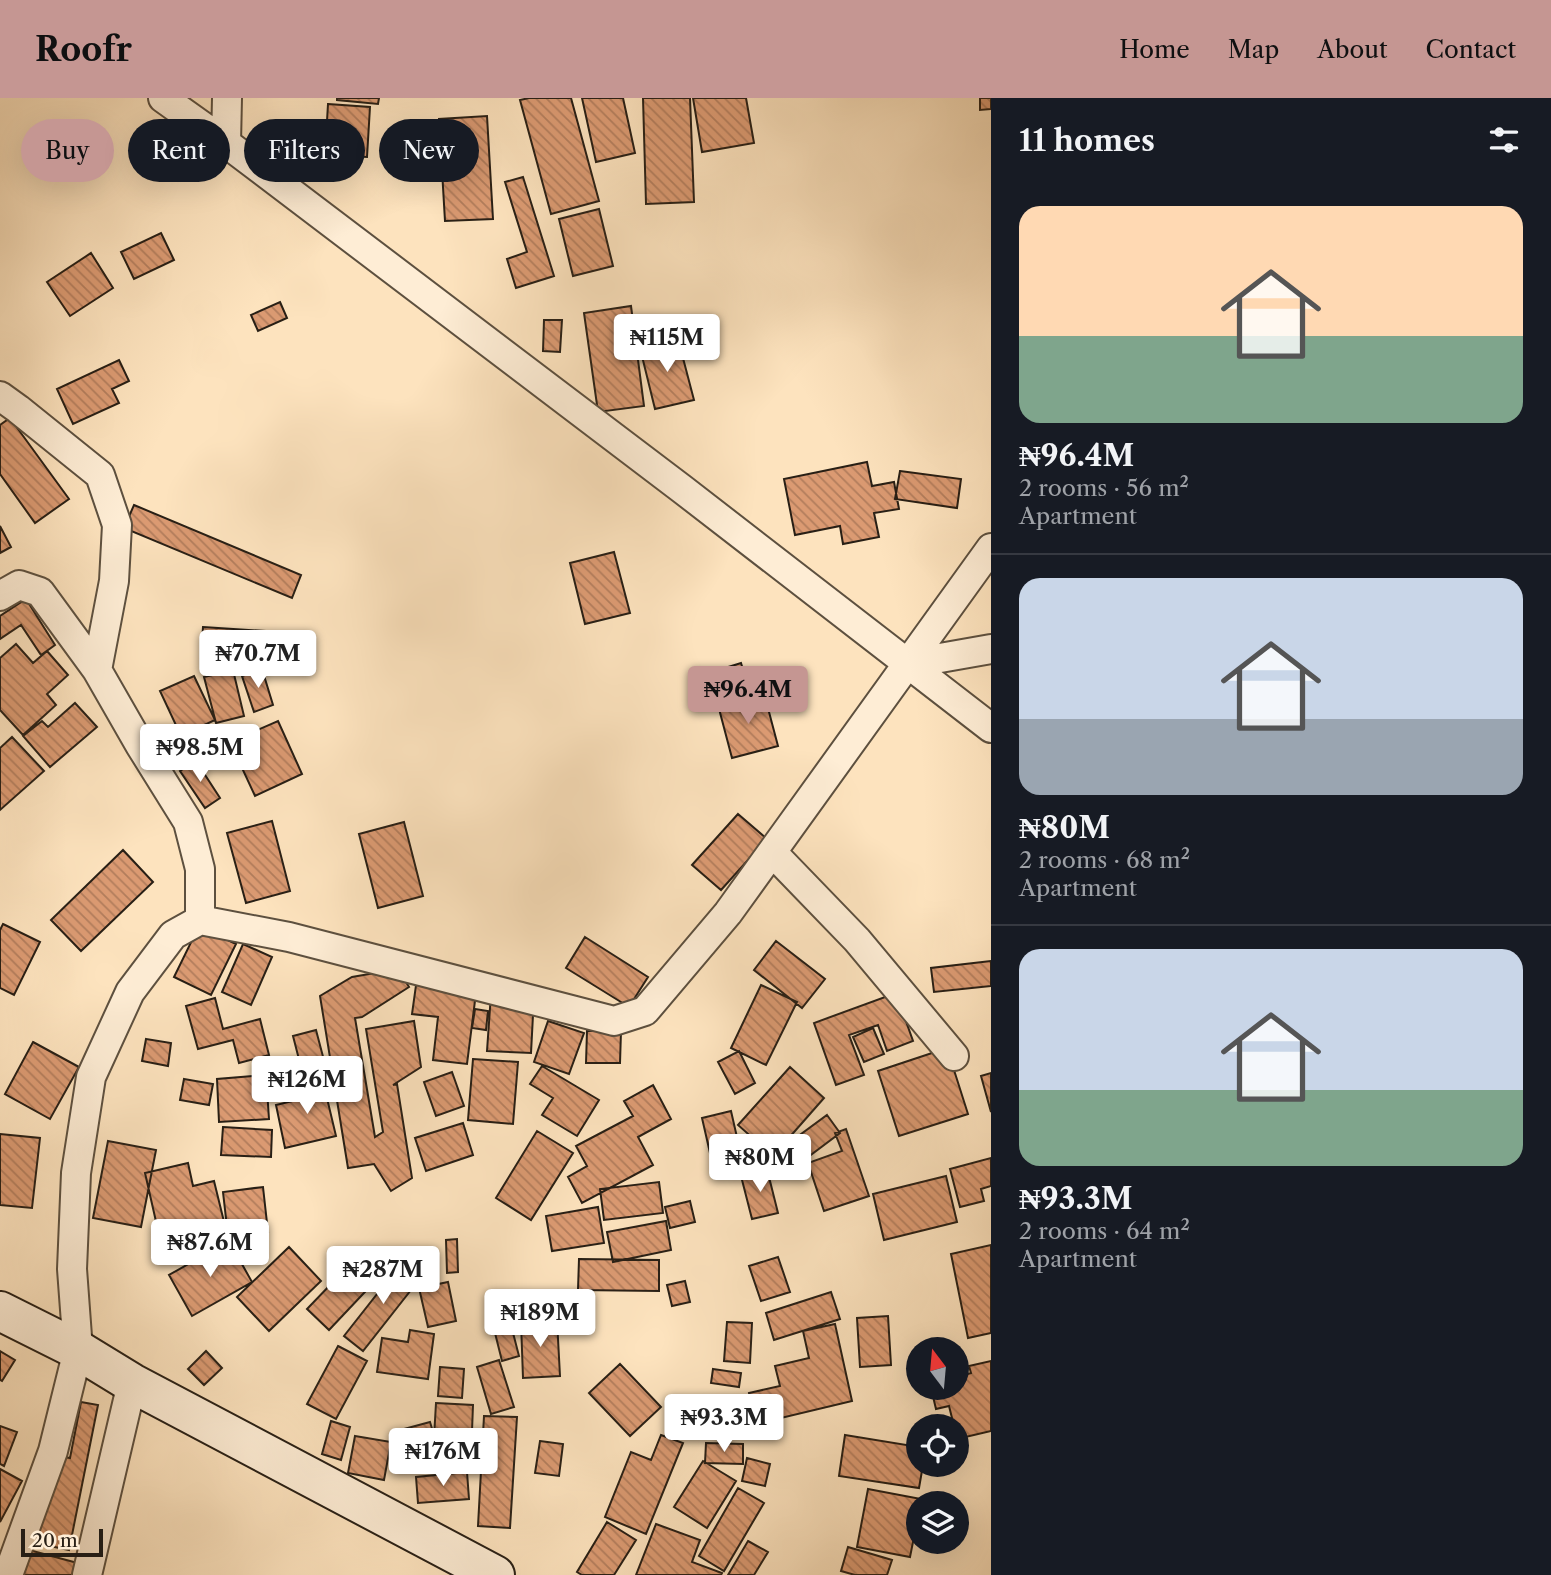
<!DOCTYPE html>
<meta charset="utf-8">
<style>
:root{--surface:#171b24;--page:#20242c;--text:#f1f3f6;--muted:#9ea1a6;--line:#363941;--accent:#c59692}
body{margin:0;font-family:"Libre Caslon Text",serif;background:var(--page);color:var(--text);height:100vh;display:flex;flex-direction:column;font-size:26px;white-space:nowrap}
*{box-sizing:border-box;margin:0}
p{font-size:23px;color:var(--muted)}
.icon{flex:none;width:38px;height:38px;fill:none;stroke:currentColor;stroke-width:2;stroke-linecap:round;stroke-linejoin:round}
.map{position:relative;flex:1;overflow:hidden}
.panel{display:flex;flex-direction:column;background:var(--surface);width:560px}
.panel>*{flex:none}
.hud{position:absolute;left:21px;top:21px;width:665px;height:63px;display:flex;gap:14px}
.needle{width:46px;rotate:344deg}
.tools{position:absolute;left:906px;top:1239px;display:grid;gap:14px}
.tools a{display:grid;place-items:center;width:63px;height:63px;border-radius:50%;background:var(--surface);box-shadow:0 7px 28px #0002;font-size:35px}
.scale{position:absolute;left:21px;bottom:18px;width:82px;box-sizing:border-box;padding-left:7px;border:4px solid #281f15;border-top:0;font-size:19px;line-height:24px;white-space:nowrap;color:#281f15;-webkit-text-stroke:5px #feedd5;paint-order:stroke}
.price{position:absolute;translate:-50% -60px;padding:0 16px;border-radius:7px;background:#fff;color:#222;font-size:23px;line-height:46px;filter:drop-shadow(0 2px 4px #0008)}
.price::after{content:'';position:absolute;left:50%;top:42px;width:21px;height:16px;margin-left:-10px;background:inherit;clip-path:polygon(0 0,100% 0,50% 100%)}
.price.on{background:var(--accent);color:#111}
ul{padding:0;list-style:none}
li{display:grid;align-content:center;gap:14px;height:371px;padding:0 28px}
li+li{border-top:2px solid var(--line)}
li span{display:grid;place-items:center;height:217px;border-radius:21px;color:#555}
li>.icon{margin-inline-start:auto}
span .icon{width:126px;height:126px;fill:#fffc;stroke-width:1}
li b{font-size:30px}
h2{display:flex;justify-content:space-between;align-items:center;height:84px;padding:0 28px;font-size:30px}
.chip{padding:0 24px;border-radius:32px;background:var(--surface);box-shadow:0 7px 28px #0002;font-size:24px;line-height:63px}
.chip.on{background:var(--accent);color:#111}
header{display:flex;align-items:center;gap:42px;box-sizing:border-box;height:98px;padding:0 35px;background:var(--accent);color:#111}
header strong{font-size:33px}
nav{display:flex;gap:38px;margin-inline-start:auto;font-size:24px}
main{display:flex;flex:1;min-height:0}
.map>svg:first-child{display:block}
.building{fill:url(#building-back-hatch);stroke:#281f15;stroke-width:2}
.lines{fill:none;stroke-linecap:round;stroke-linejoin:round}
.street-casing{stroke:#5d503f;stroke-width:32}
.secondary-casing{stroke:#281f15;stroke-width:42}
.street{stroke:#feedd5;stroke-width:28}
.secondary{stroke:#feedd5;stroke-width:38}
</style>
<header>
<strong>Roofr</strong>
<nav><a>Home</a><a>Map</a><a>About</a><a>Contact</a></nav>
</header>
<main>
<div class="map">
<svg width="991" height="1477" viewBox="0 0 991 1477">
<defs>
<pattern id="building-back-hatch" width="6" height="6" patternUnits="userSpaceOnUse" patternTransform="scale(1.75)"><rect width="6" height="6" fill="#db9a72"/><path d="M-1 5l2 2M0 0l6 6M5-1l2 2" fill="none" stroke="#b27d5c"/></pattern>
</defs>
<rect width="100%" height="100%" fill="#fde3be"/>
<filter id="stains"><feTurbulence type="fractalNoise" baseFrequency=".00286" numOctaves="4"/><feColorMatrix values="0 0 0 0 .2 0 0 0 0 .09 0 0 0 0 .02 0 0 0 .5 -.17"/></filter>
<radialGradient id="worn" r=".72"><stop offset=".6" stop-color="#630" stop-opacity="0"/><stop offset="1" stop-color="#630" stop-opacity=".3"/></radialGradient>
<path class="building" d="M337 0H379L378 6 337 2Z
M529 0H571L599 103 551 116 520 2Z
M582 0H623L635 55 596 64Z
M643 0H690L694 104 646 106Z
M693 0H746L754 45 702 54Z
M980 0H991V11L980 12Z
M328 6 370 9 367 59 325 57Z
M487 18 493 121 445 123 439 21Z
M523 79 554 178 516 190 507 161 527 154 505 84Z
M599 111 613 168 573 178 559 121Z
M161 135 174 162 134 181 121 154Z
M91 155 113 190 70 218 47 184Z
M280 204 287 220 258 233 251 217Z
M631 208 644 308 598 314 584 215Z
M544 222H562L560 254 543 253Z
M678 241 694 302 655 311 640 250Z
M119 262 129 283 112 291 119 305 73 326 57 291Z
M10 320 69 401 35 425 0 376V327Z
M867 364 872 388 894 384 899 411 874 415 879 439 843 446 840 428 795 437 784 381Z
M900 373 961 381 957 410 895 401Z
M134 407 301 477 292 500 124 430Z
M0 428 11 449 0 455Z
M614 454 630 515 585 526 570 465Z
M26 501 55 547 41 557 21 527 0 541V518Z
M203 529 297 535 295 566 201 560Z
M16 546 33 565 47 553 68 577 47 596 56 607 23 637 0 612V560Z
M741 565 748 588 716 598 709 575Z
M262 571 273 607 254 614 242 578Z
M233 572 244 618 216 625 204 579Z
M194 578 215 622 181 638 160 593Z
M764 595 778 648 732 660 718 607Z
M75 605 97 629 50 669 23 638 42 623 48 629Z
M278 623 302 676 255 698 230 644Z
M12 639 44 673 0 712V650Z
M196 663 220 700 205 710 180 673Z
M738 716 767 741 721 792 692 767Z
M272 723 290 793 246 805 227 735Z
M404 724 423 798 378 810 359 736Z
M123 752 153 784 81 853 51 822Z
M3 826 40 844 14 897 0 890V832Z
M199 828 236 846 211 897 174 879Z
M585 839 648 879 629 909 566 870Z
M776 843 825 881 802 910 754 872Z
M243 846 272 859 251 907 222 894Z
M991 863V888L934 894 931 870Z
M398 871 409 889 362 919 355 920 375 1039 383 1034 366 931 414 923 421 969 393 987 397 986 412 1080 391 1093 374 1066 348 1070 320 898 352 879Z
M417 880 477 887 467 966 433 962 438 919 412 916Z
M761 887 797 904 766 967 731 950Z
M896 895 913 943 887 953 878 927 849 937 864 977 836 987 814 925Z
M491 896 534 898 531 955 487 953Z
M215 900 223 931 260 921 269 957 239 965 233 942 198 951 186 908Z
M475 911 488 913 486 932 472 930Z
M548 923 584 935 569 976 534 964Z
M873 930 884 956 864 964 853 939Z
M316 932 326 970 303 977 293 938Z
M587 933H621L620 965H586Z
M146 941 171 945 168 968 142 963Z
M33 944 79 969 50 1021 5 996Z
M947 950 968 1016 899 1038 878 973Z
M739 953 755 985 735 996 718 964Z
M473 961 518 964 513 1026 468 1022Z
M542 968 599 1002 577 1038 542 1017 553 1000 530 986Z
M790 969 824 1000 773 1058 738 1027Z
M452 974 464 1008 436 1018 424 984Z
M321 975 336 1038 285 1050 276 1007 309 999 305 979Z
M991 975V1014L981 978Z
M266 977 269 1021 219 1024 217 981Z
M184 981 213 986 209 1007 180 1002Z
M653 987 671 1021 638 1039 653 1067 582 1105 568 1079 587 1068 576 1048 633 1018 624 1003Z
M731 1013 739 1048 710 1055 702 1020Z
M827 1017 840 1035 788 1074 774 1056Z
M463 1025 473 1057 426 1073 415 1040Z
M223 1029 272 1032 271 1059 221 1057Z
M846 1031 869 1098 824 1113 808 1065 842 1053 835 1035Z
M537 1033 573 1055 531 1122 496 1100Z
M0 1036 40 1040 32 1110 0 1107Z
M108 1043 156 1052 141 1129 93 1120Z
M991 1060V1088L981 1091 984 1103 960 1109 950 1071Z
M188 1065 193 1088 214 1083 227 1136 162 1150 145 1075Z
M767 1071 778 1115 752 1121 741 1078Z
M946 1078 957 1124 884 1142 873 1096Z
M659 1084 663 1115 604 1122 600 1091Z
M263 1089 268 1134 228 1138 223 1094Z
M690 1103 695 1124 670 1130 665 1109Z
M598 1109 604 1145 552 1153 546 1118Z
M666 1123 671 1152 613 1164 607 1134Z
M457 1141 458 1174 447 1175 446 1142Z
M229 1143 252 1184 192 1218 169 1177Z
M991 1147V1235L968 1240 951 1156Z
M289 1149 321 1183 269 1233 237 1199Z
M358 1158 380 1178 329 1232 307 1211Z
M778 1159 790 1194 761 1203 749 1168Z
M579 1161 659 1162V1193L578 1192Z
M403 1163 422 1178 363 1253 344 1238Z
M685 1183 690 1204 672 1208 667 1187Z
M448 1184 456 1223 428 1229 419 1190Z
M831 1194 840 1221 774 1242 766 1215Z
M888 1218 891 1267 860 1269 857 1220Z
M557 1222 560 1278 523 1280 521 1224Z
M727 1224 752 1225 750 1265 724 1263Z
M835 1226 852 1303 756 1326 749 1295 780 1288 775 1268 809 1260 803 1233Z
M511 1227 519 1258 502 1263 494 1231Z
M410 1232 434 1236 428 1281 377 1274 382 1240 408 1244Z
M338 1248 367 1263 336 1321 307 1306Z
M0 1253 15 1262 2 1283 0 1282Z
M206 1253 222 1270 204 1287 188 1271Z
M499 1262 514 1309 491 1316 477 1269Z
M991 1263V1333L957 1341V1328H954L949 1308 936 1311 931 1290H957V1279L971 1275 969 1268Z
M620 1266 661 1309 630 1338 589 1295Z
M440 1269 464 1271 462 1300 438 1298Z
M713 1271 741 1275 739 1289 711 1285Z
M81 1304 98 1307 69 1452 26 1443 54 1357 70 1360Z
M436 1305 473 1307 471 1359 433 1357Z
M484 1318 517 1319 510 1430 478 1428Z
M331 1323 350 1329 341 1362 322 1356Z
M430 1324 437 1347 400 1358 393 1334Z
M0 1328 17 1334 4 1368 0 1366Z
M661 1337 683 1345 646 1436 605 1419 631 1354 651 1362Z
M845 1337 919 1349V1367H923L919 1390 839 1378Z
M355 1338 391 1344 384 1382 348 1375Z
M540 1343 563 1346 559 1378 535 1375Z
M706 1345 743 1346V1366L705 1365Z
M747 1360 770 1366 765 1388 742 1383Z
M703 1363 736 1383 707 1430 674 1409Z
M0 1371 22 1383 0 1424Z
M467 1374 469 1401 418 1405 416 1379Z
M738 1390 764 1405 724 1473 699 1458Z
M868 1391 921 1401 920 1405H919V1414L910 1459 857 1449Z
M607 1424 636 1442 614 1477H582L577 1474Z
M656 1426 700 1442 692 1464 722 1475 721 1477H636Z
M748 1443 768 1454 754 1477H728Z
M848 1449 892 1462 887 1477H855L841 1473Z
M29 1452 85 1467 83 1477H22Z"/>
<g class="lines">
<defs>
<path id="street" d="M163 0 226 45 682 391 991 630
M226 45 227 0
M0 298 18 311 100 377 117 427 114 483 97 572
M0 498 19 487 40 494 97 572 140 647 188 724 200 771V822
M906 566 991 551
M772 754 857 842 954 958
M8 1477 53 1353 78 1252 72 1171 76 1075 91 979 130 894 173 837 200 822 289 839 614 923 645 913 728 815 991 450
M87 1477 132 1285"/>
<path id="secondary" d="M0 1213 78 1252 132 1285 495 1477"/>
</defs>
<use href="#street" class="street-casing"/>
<use href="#secondary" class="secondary-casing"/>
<use href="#street" class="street"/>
<use href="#secondary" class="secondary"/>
</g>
<rect width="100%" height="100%" filter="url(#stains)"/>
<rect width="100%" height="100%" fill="url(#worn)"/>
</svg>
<div class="tools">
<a><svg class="needle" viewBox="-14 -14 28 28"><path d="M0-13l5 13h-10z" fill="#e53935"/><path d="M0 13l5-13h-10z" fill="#9ea1a6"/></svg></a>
<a><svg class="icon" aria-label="locate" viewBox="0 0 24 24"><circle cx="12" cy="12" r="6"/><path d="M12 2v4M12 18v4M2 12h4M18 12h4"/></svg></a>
<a><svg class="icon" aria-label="layers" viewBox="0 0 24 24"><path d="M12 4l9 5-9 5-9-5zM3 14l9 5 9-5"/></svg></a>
</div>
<div class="scale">20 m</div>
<b class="price" style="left:667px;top:276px">₦115M</b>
<b class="price" style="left:258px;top:592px">₦70.7M</b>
<b class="price on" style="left:748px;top:628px">₦96.4M</b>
<b class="price" style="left:200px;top:686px">₦98.5M</b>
<b class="price" style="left:307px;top:1018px">₦126M</b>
<b class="price" style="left:760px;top:1096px">₦80M</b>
<b class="price" style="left:210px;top:1181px">₦87.6M</b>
<b class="price" style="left:383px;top:1208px">₦287M</b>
<b class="price" style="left:540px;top:1251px">₦189M</b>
<b class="price" style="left:724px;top:1356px">₦93.3M</b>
<b class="price" style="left:443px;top:1390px">₦176M</b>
<div class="hud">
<a class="chip on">Buy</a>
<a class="chip">Rent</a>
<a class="chip">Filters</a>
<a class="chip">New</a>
</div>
</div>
<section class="panel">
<h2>11 homes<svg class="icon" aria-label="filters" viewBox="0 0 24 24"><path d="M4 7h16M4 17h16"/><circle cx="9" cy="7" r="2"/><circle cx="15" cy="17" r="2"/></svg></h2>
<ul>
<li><span style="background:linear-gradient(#ffd9b3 60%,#7fa58c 0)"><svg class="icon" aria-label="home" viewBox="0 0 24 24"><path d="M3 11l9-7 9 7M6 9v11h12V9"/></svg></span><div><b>₦96.4M</b><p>2 rooms · 56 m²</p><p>Apartment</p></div></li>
<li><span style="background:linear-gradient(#c9d6e8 65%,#9aa5b1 0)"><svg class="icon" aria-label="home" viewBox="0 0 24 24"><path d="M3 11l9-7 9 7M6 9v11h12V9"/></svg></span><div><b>₦80M</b><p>2 rooms · 68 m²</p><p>Apartment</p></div></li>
<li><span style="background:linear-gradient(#c9d6e8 65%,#7fa58c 0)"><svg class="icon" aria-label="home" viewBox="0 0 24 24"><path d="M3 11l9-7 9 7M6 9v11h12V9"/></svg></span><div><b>₦93.3M</b><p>2 rooms · 64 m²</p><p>Apartment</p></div></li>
</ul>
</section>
</main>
